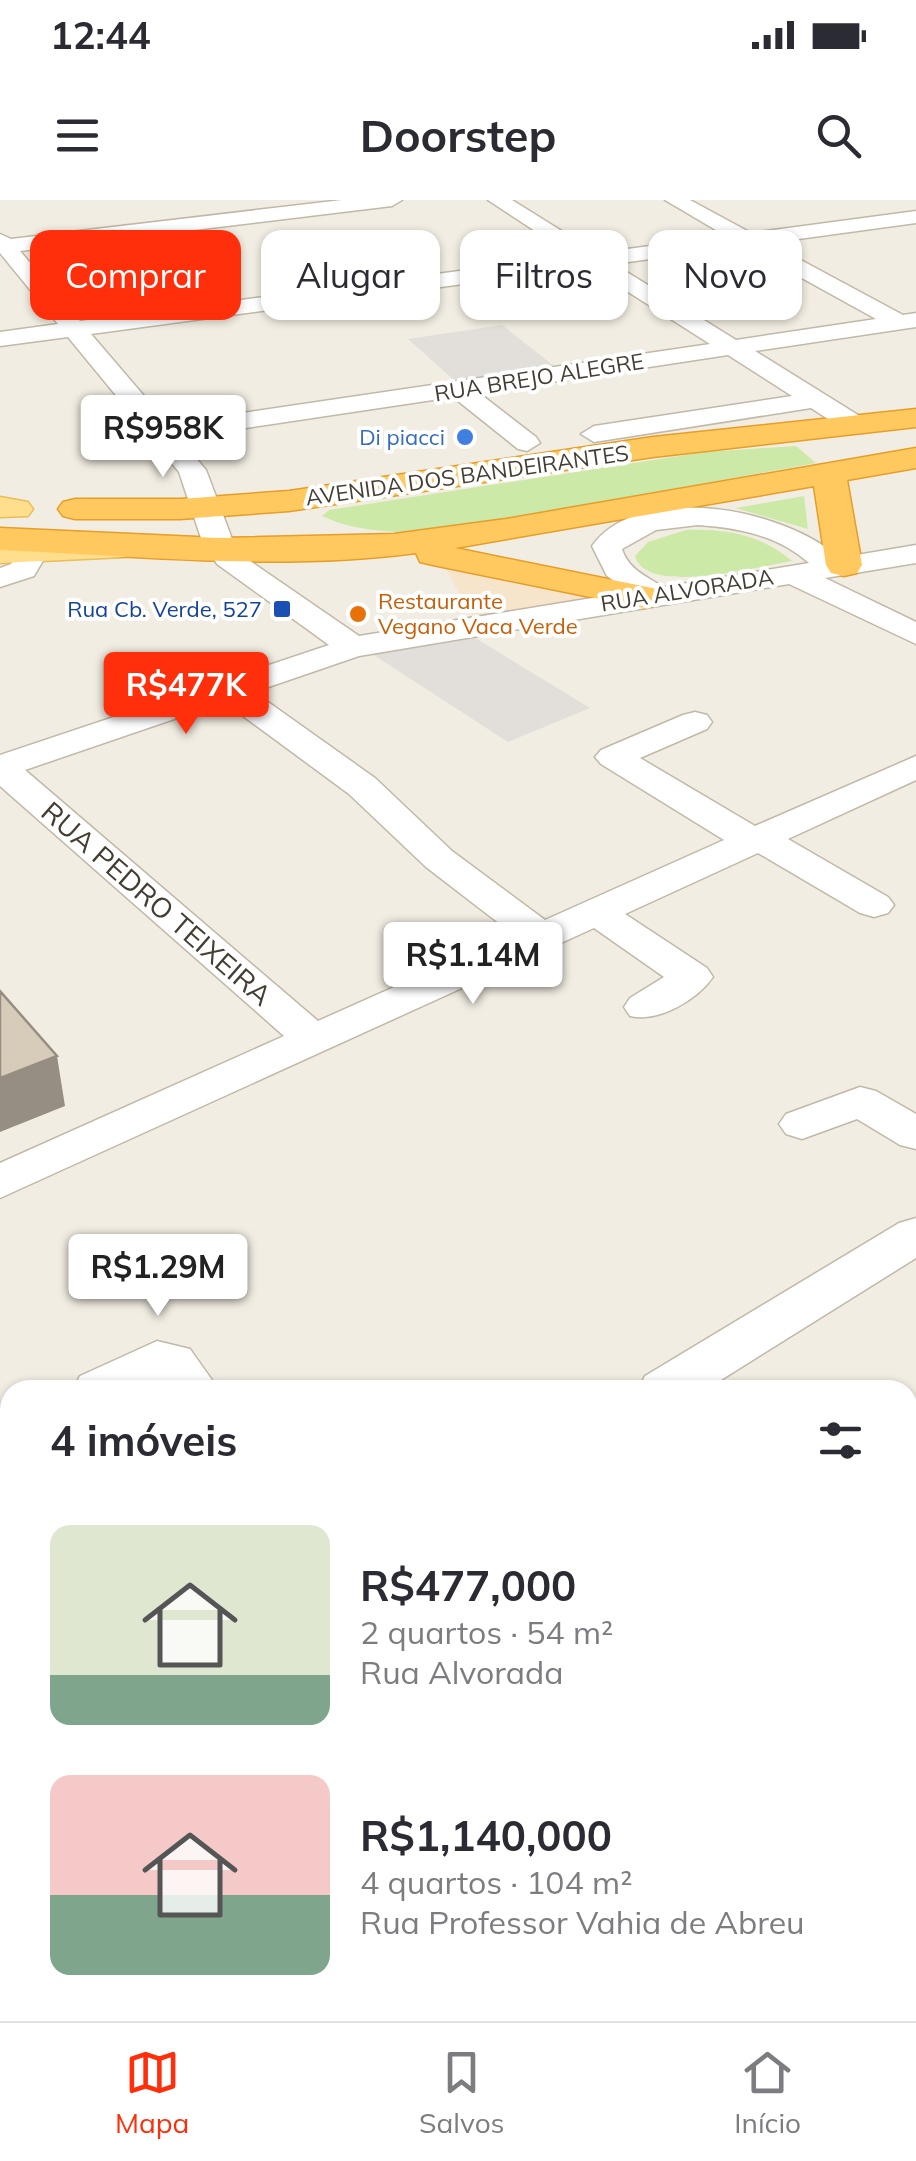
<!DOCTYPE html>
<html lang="pt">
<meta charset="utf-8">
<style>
:root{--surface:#fff;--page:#f2f2f3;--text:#2b2b33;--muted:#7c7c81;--line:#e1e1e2;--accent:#ff2f0c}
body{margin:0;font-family:Mulish,sans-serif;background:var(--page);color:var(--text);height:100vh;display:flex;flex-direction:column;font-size:38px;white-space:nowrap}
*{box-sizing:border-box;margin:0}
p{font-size:32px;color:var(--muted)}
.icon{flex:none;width:55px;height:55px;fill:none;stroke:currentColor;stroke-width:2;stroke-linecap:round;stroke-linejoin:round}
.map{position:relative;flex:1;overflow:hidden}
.details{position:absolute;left:0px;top:1180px;width:918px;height:642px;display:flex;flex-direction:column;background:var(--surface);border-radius:30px 30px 0 0;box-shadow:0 2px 8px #0004}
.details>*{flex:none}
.guide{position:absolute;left:30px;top:30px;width:858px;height:90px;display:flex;gap:20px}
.price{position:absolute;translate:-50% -85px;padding:0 22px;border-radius:10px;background:#fff;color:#222;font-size:32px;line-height:65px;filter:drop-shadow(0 2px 5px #0008)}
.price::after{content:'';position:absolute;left:50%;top:60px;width:30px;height:22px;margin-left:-15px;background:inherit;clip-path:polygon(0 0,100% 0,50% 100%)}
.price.on{background:var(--accent);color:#fff}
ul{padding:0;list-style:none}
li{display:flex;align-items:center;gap:30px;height:250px;padding:0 50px}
li span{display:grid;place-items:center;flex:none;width:280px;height:200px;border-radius:20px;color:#555}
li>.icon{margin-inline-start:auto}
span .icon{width:120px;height:120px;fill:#fffc;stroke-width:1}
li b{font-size:42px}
h2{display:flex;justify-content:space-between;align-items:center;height:120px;padding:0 50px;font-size:42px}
.tag{padding:0 35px;border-radius:20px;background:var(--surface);box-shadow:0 2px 8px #0004;font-size:35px;line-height:90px}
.tag.on{background:var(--accent);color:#fff}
.status{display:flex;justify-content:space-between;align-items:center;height:70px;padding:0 50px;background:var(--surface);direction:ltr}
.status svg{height:28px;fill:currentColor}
header{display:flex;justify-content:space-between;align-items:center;height:130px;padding:0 50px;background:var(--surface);font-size:45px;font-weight:700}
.tab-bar{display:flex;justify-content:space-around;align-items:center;height:140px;border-top:2px solid var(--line);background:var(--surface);font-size:28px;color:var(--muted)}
.tab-bar a{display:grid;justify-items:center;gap:5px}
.tab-bar .on{color:var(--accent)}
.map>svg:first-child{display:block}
.commercial{fill:#f6e4cb}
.green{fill:#cce9a8}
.parking{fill:#e2dfdb}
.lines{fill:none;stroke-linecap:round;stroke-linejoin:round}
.minor-casing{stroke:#c1b8a7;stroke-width:3}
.major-casing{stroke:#e9bd59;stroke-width:3}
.highway-casing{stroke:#e59e29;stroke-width:3}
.minor{fill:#fff;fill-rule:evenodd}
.major{fill:#ffde8e;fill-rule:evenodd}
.highway{fill:#ffc960;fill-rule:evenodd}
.wall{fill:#b9afa0}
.shaded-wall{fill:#968e82}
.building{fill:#d7cbba;stroke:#968e82;stroke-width:2.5}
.shop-dot{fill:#3f7fe0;stroke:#fff;stroke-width:4}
.transit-dot{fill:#1a4fb4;stroke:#fff;stroke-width:4}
.food-dot{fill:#e8710a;stroke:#fff;stroke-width:4}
.labels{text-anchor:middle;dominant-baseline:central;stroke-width:8;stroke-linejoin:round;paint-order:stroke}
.far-street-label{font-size:22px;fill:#443d32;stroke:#fff}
.far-shop-label{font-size:22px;fill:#366cbe;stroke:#fff;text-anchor:end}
.far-food-label{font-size:22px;fill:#c56008;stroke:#fff;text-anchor:start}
.far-transit-label{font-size:22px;fill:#164399;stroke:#fff;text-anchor:end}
.street-label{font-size:28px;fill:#443d32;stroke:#fff}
</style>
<div class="status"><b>12:44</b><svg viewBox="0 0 49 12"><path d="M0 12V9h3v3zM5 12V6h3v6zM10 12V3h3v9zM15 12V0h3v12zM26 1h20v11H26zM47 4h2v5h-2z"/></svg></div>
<header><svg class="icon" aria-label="menu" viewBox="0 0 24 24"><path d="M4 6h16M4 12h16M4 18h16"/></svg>Doorstep<svg class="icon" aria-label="search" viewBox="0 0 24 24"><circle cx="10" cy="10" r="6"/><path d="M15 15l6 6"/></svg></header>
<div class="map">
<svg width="916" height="1821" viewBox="0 0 916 1821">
<rect width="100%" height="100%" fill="#f2ede2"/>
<path class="commercial" d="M444 366 617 396 473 417Z"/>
<path class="green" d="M190 29 224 60 153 68 127 36Z
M796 246 816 263C745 276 674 289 603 301 521 316 401 353 322 316L329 310 705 252Z
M804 296 808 329 735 308H736Z
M686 330C725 328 762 335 792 361 760 366 646 397 635 356L648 342Z"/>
<path class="parking" d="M502 125 554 166 456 182 408 139Z
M472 436 590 508 508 542 369 452Z"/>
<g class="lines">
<defs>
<path id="minor" d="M342 0H402L392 6 20 51 80 121 301 92 265 58 276 52 284 53 324 89 573 56 488 0H512L597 53 726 36 665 0H690L751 33 916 11V23L769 43 903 115 916 113V127L755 151 866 220 870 226 866 232H848L811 208 594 242 581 234 594 226 792 196 728 155 479 193 536 237 540 243 527 251 518 249 453 197 179 238 206 270 237 352 359 436 629 392 607 376 592 346C640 279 788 310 839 358L916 345V363L825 378 916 422V444L789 384 359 456 254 492 375 578 452 651 545 720 724 640 601 564 595 557 601 550 683 515 695 512 707 515 712 522 707 529 640 558 755 626 916 556V580L788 639 888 697 894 705 888 713 874 717 860 713 758 653 625 714 707 768 713 777C697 800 658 823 630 816L624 807 630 798 664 777 594 728 0 998V963L284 836 0 586V555L329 445 217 364 201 338 179 272 68 137 0 146V132L58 124 0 53V34L11 39ZM744 46 876 119 736 140 614 64ZM589 67 710 144 168 224 91 134ZM698 325C739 328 777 335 809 363L663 387C646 376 628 369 622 349L656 330ZM224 502 349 594 426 667 513 734 318 821 25 570Z
M33 343 43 346 48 352 34 376 0 387V368L11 364 23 346Z
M860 887 876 891 916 914V949L900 945 857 919 802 939 786 934 779 924 786 914Z
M916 1018V1058L705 1190H638L645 1176 899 1023Z
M157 1141 190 1149 219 1190H164L158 1183 144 1190H73L80 1176Z
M10 1215V1260L0 1263V1218Z
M0 1361 10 1364V1425L0 1421Z
M908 1435 916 1438V1495L908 1492Z
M10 1563V1625L0 1628V1567Z
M264 1812H337L340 1821H268Z"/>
<path id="major" d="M0 297 28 302 33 309 28 316 0 317Z
M112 338 125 341 130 349 125 357 0 363V341Z"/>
<path id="highway" d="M916 209V227L653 257 289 311 180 319H75L63 316 58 309 63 302 75 299H180L289 291 653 237Z
M916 248V268L847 280 862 365 857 373 844 376 831 373 826 365 814 286 455 348 657 389 663 397 657 405 644 408 433 365 420 362 416 353C279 371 137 356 0 350V328L219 338 394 334 506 319Z"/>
</defs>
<use href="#minor" class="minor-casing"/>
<use href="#major" class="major-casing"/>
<use href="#highway" class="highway-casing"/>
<use href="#minor" class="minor"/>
<use href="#major" class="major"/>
<use href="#highway" class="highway"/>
</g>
<path class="wall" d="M10 1653V1716L0 1686V1659Z
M62 1812H204L191 1821H67Z
M415 1812H442L430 1821H421Z"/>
<path class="shaded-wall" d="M57 856 65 906 0 932V878Z
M121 1812H204L191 1821H108Z
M423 1812H442L430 1821H423Z"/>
<path class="building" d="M0 791 57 856 0 878Z
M10 1653V1694L0 1676V1659Z
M75 1812H121L108 1821H79Z
M659 1812H690L697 1821H647Z"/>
<circle class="shop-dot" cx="465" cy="237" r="10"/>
<rect class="transit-dot" x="272" y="399" width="20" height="20" rx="5"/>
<circle class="food-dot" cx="358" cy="414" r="10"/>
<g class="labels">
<g class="far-street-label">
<text transform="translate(539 177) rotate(-9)">RUA BREJO ALEGRE</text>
<text transform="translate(467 275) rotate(-8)">AVENIDA DOS BANDEIRANTES</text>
<text transform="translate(687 390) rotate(-9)">RUA ALVORADA</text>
</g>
<g class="far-shop-label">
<text x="445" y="237">Di piacci</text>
</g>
<g class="far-food-label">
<text x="378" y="401">Restaurante<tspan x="378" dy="25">Vegano Vaca Verde</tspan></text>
</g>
<g class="far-transit-label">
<text x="262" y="409">Rua Cb. Verde, 527</text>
</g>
<g class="street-label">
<text transform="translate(157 703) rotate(41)">RUA PEDRO TEIXEIRA</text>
</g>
</g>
</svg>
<b class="price" style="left:163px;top:280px">R$958K</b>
<b class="price on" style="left:186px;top:537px">R$477K</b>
<b class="price" style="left:473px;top:807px">R$1.14M</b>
<b class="price" style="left:158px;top:1119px">R$1.29M</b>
<div class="guide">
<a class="tag on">Comprar</a>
<a class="tag">Alugar</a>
<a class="tag">Filtros</a>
<a class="tag">Novo</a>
</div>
<section class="details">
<h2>4 imóveis<svg class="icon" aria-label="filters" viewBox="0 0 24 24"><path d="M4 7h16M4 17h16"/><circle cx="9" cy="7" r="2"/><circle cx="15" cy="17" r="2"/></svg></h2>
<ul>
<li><span style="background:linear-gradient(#dfe7d0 75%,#7fa58c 0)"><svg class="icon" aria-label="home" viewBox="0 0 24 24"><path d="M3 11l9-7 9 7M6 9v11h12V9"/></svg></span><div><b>R$477,000</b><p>2 quartos · 54 m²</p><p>Rua Alvorada</p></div></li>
<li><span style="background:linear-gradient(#f6c9c9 60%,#7fa58c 0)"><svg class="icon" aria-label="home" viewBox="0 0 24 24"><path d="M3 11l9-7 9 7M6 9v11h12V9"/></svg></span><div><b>R$1,140,000</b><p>4 quartos · 104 m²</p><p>Rua Professor Vahia de Abreu</p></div></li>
</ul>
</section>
</div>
<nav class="tab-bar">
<a class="on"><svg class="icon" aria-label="map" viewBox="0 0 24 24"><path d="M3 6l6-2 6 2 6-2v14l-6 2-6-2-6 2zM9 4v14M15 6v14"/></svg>Mapa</a>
<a><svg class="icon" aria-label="saved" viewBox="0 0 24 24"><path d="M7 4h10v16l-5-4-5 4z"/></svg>Salvos</a>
<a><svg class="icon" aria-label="home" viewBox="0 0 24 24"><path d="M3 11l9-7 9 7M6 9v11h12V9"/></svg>Início</a>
</nav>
